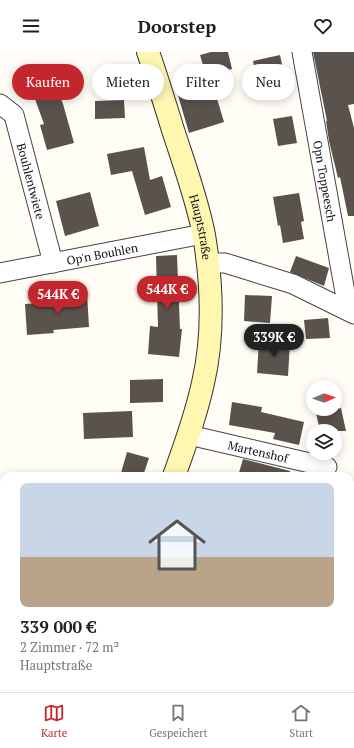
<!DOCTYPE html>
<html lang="de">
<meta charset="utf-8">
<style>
:root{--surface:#fff;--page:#f2f2f2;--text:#202124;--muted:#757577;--line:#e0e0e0;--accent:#c4262e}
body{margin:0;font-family:"PT Serif",serif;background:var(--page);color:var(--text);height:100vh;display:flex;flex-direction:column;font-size:15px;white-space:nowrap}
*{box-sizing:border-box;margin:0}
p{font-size:13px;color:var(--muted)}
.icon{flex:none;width:22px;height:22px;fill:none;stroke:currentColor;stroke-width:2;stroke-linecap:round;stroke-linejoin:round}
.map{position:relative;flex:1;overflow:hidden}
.panel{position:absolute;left:0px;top:420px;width:354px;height:220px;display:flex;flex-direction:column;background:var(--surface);border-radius:12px 12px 0 0;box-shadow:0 2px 10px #0003}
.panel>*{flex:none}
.guide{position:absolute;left:12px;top:12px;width:330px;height:36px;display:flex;gap:8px}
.needle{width:26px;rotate:88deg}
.tools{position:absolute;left:306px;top:328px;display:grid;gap:8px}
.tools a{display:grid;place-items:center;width:36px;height:36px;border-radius:50%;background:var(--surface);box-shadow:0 2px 10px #0003;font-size:20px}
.price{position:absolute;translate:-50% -34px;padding:0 9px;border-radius:14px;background:var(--accent);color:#fff;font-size:13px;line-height:26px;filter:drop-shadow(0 1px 2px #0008)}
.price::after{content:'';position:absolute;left:50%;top:24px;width:12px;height:9px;margin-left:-6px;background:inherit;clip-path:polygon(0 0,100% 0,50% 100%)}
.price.current{background:#222;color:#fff}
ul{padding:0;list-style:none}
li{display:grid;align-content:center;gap:8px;height:212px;padding:0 20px}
li span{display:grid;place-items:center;height:124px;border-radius:8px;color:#555}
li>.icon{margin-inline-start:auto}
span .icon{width:72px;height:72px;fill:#fffc;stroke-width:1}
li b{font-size:17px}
.chip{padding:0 14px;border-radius:18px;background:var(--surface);box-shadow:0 2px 10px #0003;font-size:14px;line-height:36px}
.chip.current{background:var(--accent);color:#fff}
header{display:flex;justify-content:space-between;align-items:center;height:52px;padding:0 20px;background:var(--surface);font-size:18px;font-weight:600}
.tab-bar{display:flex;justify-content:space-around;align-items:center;height:56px;border-top:1px solid var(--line);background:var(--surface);font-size:11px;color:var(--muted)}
.tab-bar a{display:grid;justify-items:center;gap:2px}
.tab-bar .current{color:var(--accent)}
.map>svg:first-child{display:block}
.building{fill:#5a524d}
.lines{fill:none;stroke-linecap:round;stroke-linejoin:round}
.street-casing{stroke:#444;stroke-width:21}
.secondary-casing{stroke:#333;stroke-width:24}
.street{stroke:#fff;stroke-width:19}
.secondary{stroke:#fff6b0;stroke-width:22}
.labels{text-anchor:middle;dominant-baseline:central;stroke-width:4;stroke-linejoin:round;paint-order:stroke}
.street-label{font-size:12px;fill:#111;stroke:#fff}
</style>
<header><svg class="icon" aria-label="menu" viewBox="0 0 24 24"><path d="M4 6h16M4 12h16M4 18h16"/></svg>Doorstep<svg class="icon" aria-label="heart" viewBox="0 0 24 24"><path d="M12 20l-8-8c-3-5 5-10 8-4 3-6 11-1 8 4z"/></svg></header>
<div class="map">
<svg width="354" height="640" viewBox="0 0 354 640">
<rect width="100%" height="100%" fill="#fffdf5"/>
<path class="building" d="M211 0H228L232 17 206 24 200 3Z
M313 0H354V52L348 53 354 76V164H348L340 125 338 126 329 89 326 69H327Z
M280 3 287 36 260 42 253 9Z
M54 28 63 52 74 91 47 98 40 73 44 72 31 36Z
M212 30 224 70 189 81 177 40Z
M124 48 125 66 95 67V49Z
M292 64 297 91 278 94 273 67Z
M144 95 150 128 162 124 171 155 145 163 132 119 111 123 107 102Z
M90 140 99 174 65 184 56 149Z
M299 141 304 169 301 170 304 187 283 191 280 173 278 174 273 145Z
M177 203 180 277H182L179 305 148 302 150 274 158 275 156 204Z
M296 204 329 216 324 234 290 220Z
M87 241 89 275 53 278 54 281 27 283 25 252 65 249V242Z
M245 243 272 244 270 271 244 269Z
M328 266 330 286 306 287 304 268Z
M259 289 290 291 288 324 257 321Z
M163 327V350L130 351V328Z
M232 350 262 355 261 360 304 370 299 393 273 387 275 381 229 373Z
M341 356 346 379H320L316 361Z
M132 359 133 385 84 387 83 361Z
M127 400 149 406 143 424H132L121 421Z
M243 407 290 419 289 424H238Z"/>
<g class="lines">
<defs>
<g id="street">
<path id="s1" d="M302 0 346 246 347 258"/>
<path id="s2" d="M0 52 14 63 53 211"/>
<path d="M208 211H225L293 232 354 262"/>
<path id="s3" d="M0 221 203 182"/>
<path id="s4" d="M189 383 327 415"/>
<path d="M0 505H4"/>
<path d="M350 619 354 618"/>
</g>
<g id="secondary">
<path id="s5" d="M148 0C157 26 165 52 173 78 184 112 197 147 204 183 212 231 214 284 203 331 196 363 185 394 174 424"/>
<path d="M95 640 96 636"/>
</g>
</defs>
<use href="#street" class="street-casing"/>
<use href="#secondary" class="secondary-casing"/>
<use href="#street" class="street"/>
<use href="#secondary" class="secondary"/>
</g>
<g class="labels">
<g class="street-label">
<text stroke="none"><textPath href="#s2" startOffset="86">Bouhlentwiete</textPath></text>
<text stroke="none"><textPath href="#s1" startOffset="131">Opn Toppeesch</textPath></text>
<text stroke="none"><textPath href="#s5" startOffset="183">Hauptstraße</textPath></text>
<text stroke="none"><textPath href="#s3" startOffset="104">Op'n Bouhlen</textPath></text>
<text stroke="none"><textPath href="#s4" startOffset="71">Martenshof</textPath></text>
</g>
</g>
</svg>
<div class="tools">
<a><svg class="needle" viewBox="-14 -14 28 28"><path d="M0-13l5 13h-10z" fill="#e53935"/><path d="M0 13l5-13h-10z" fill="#757577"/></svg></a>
<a><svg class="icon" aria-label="layers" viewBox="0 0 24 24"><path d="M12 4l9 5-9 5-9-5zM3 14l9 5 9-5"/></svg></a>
</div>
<b class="price" style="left:167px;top:258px">544K €</b>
<b class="price" style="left:58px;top:263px">544K €</b>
<b class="price current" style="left:274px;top:306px">339K €</b>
<div class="guide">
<a class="chip current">Kaufen</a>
<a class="chip">Mieten</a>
<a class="chip">Filter</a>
<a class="chip">Neu</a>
</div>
<section class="panel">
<ul>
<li><span style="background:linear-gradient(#c9d6e8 60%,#b9a48a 0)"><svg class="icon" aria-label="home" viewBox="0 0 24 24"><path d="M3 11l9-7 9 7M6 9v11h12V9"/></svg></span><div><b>339 000 €</b><p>2 Zimmer · 72 m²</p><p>Hauptstraße</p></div></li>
</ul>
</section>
</div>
<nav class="tab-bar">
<a class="current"><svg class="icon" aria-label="map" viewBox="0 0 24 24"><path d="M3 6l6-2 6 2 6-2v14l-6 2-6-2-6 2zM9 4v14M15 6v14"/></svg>Karte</a>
<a><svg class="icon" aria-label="saved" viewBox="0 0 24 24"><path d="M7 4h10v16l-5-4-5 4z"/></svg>Gespeichert</a>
<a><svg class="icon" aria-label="home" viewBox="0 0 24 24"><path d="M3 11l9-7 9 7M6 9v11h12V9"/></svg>Start</a>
</nav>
